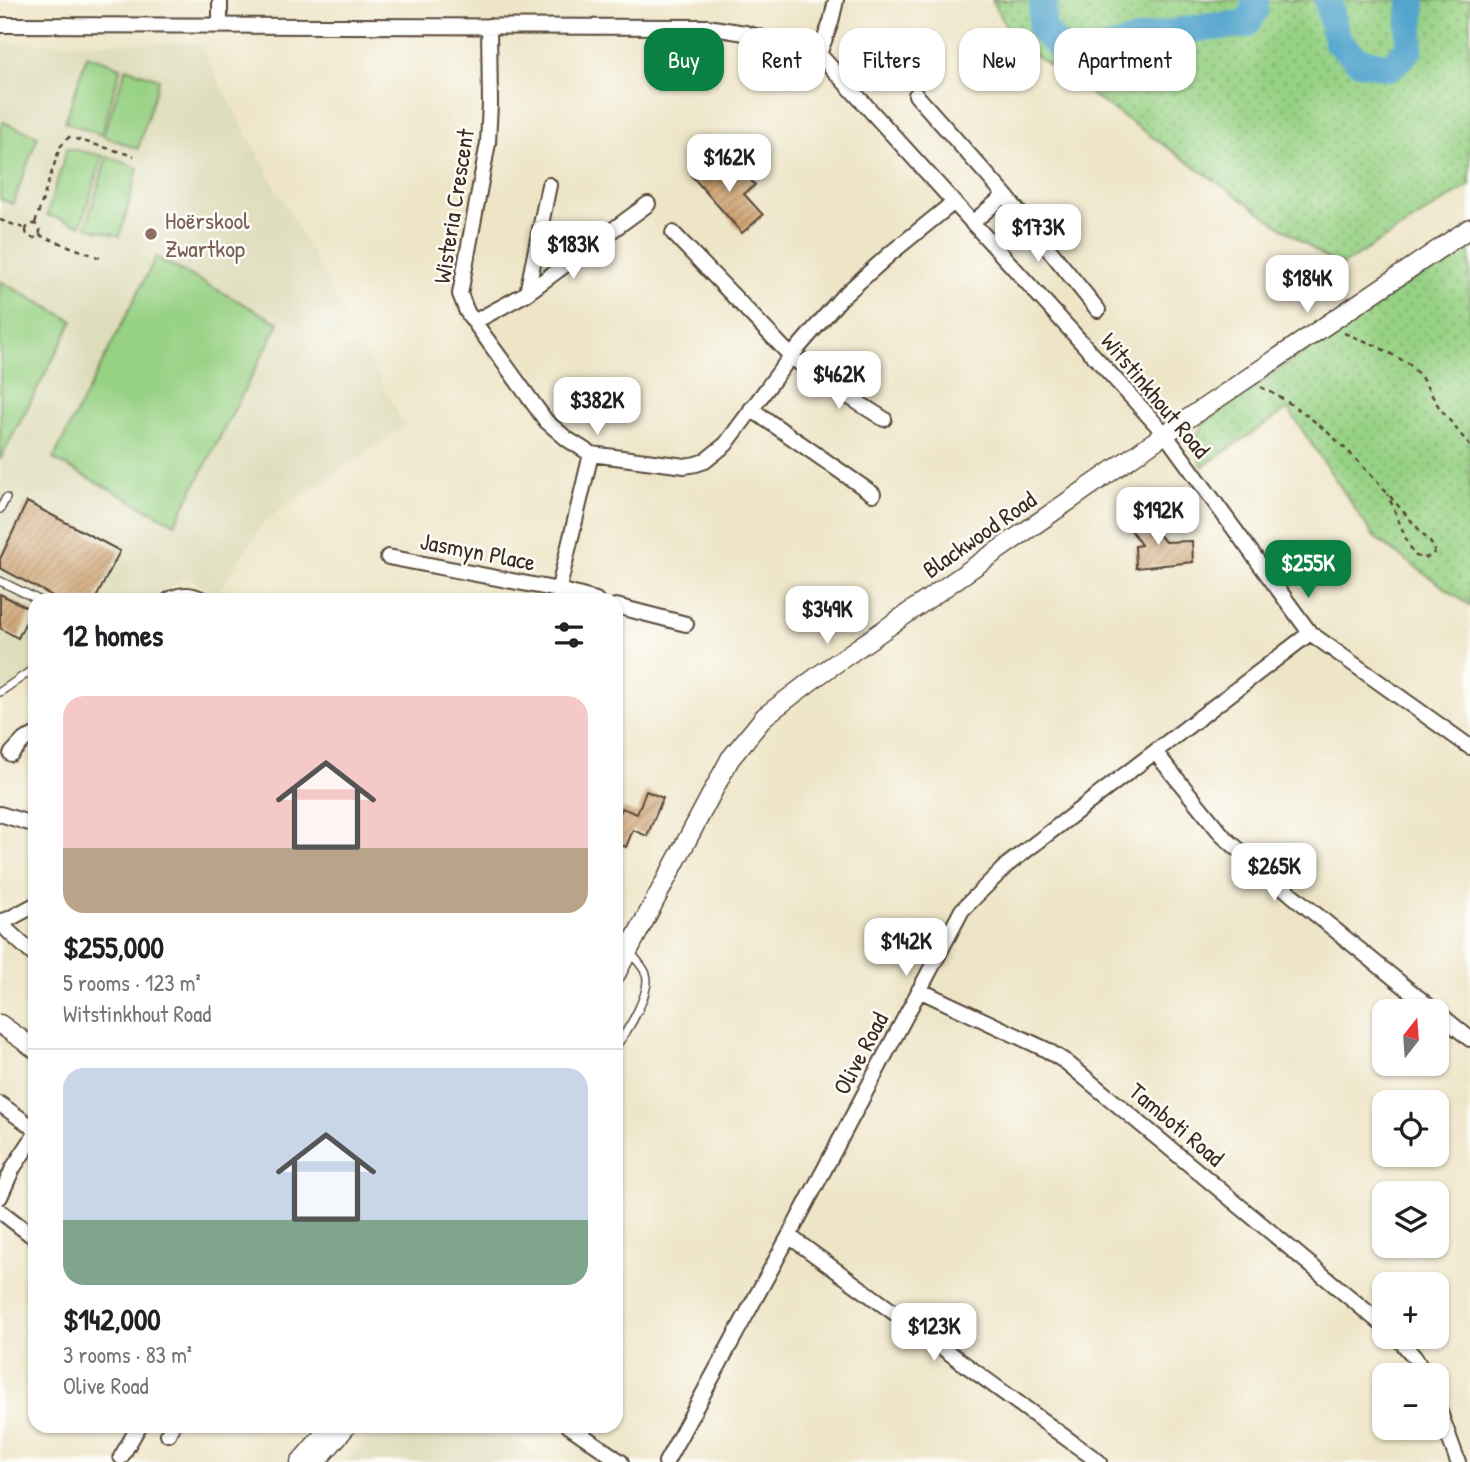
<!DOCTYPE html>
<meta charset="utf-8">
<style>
:root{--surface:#fff;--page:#f6f6f6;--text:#202124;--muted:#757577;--line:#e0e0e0;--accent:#0b8043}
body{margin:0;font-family:"Patrick Hand",sans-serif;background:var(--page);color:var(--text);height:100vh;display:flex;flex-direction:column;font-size:26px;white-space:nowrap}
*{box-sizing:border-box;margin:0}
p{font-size:23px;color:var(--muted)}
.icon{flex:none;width:38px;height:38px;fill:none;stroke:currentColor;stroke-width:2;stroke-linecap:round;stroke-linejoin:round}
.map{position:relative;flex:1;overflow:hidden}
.panel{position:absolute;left:28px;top:593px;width:595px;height:840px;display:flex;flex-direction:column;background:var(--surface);border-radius:21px;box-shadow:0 2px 5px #0004}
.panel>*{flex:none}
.hud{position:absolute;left:644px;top:28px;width:665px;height:63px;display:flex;gap:14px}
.needle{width:46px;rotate:17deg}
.tools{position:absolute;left:1372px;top:999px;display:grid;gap:14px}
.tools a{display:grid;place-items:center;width:77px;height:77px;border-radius:14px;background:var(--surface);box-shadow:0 2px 5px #0004;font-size:35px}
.price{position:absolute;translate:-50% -60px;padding:0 16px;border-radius:14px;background:#fff;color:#222;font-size:23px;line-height:46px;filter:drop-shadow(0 2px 4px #0008)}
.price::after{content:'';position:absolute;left:50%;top:42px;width:21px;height:16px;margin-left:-10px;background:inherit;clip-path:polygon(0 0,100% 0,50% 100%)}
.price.selected{background:var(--accent);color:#fff}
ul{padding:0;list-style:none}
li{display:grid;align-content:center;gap:14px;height:371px;padding:0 35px}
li+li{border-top:2px solid var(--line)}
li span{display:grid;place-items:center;height:217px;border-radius:21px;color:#555}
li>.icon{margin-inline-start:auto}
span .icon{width:126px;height:126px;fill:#fffc;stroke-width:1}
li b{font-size:30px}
h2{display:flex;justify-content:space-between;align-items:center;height:84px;padding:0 35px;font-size:30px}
.chip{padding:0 24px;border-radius:21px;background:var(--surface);box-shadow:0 2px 5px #0004;font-size:24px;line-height:63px}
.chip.selected{background:var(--accent);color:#fff}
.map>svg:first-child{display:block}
.built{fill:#deddbb}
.park{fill:url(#park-dots);stroke:#697e51;stroke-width:2}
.garden{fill:#97d184;stroke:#697e51;stroke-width:2}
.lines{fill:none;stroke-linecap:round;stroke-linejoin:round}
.river{stroke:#52a5cd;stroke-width:28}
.building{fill:url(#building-hatch)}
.service-casing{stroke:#564637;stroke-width:10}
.minor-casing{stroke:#564637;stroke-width:18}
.tertiary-casing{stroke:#564637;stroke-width:21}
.path{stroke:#564637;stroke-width:2.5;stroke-dasharray:5 5;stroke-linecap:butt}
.service{stroke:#fff;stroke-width:7}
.minor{stroke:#fff;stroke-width:14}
.tertiary{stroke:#fff;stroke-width:18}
.education-dot{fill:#8d6e63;stroke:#fdfcf7;stroke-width:2.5}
.labels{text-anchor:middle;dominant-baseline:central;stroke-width:5;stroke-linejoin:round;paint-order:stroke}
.street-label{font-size:24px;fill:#3b2a1e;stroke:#fdfcf7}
.education-label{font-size:24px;fill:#785e54;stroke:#fdfcf7;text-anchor:start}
</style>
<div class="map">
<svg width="1470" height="1462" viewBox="0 0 1470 1462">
<defs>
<pattern id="park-dots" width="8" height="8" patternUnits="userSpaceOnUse" patternTransform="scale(1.75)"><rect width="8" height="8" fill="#97d184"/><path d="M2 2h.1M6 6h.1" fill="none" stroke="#7caa6b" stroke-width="1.8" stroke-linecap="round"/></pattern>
<pattern id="building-hatch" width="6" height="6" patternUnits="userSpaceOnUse" patternTransform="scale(1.75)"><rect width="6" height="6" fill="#cfa372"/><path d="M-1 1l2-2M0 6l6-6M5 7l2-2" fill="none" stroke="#a9855d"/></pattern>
</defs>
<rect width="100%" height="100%" fill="#fdfcf7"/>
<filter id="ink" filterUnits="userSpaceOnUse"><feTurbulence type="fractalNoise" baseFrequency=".0143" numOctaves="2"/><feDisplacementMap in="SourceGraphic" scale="14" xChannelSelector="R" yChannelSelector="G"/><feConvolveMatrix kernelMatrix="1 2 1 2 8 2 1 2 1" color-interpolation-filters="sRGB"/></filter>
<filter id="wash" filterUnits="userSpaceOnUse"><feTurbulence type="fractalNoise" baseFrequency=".00686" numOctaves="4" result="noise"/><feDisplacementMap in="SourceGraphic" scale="28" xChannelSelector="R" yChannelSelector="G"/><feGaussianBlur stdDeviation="1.57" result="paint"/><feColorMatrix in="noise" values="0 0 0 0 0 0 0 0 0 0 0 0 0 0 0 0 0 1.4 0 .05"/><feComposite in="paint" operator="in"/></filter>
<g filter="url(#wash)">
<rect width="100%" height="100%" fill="#eee5c7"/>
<path class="built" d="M0 43H198L405 426 264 521 216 597 188 576 151 600H35V678L0 701Z
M378 1426H493L548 1462H346Z"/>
<path class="park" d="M992 0H1470V185L1339 267 1013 40Z
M1470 243V606L1374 537 1288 409 1202 467C1197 453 1192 439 1202 426 1212 414 1241 397 1254 387 1324 336 1398 291 1470 243Z"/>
<path class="garden" d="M87 55 121 67 101 135 65 122Z
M126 68 159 79 138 149 103 136Z
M3 122 38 136 13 204 0 199V130Z
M67 148 103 156 81 225 47 215Z
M107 156 138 168 120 236 86 227Z
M156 257 279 323 175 524 53 459Z
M0 281 73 321 0 460Z"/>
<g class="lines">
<path class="river" d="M1046 0 1043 3 1042 29 1063 51 1092 54 1144 39 1198 28 1246 24 1255 10V0
M1328 0 1337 41 1359 61 1390 67 1409 49 1412 0"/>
</g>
<g id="blocks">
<path class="building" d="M713 157 732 179 742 171 755 185 744 194 763 215 742 233 691 175Z
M27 502 120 551 95 600H60L0 568V559Z
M1143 515 1165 542 1192 541 1193 562 1136 568 1135 546 1141 545 1128 525Z
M0 594 32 610 18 638 0 628Z
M646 791 663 798 647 836 633 830 626 847 616 843V822L622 808 637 814Z"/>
</g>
</g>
<g filter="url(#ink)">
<use href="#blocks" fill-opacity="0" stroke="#564637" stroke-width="2"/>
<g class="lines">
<defs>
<path id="service" d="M0 509 6 498
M0 581 39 600
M0 692 35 668
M616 1046C627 1032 652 992 646 974 643 966 634 957 629 951"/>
<path id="minor" d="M0 25 707 27 745 33 819 54
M220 25V0
M489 26 490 104 488 143 460 294 467 312 546 421 567 439 591 454 685 466 696 464 705 461 726 444 791 356 841 298 891 253 954 202
M819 54 1165 434 1310 633 1470 747
M819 54 831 22 836 0
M916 95 1005 195 972 223
M1005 195 1098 310
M673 233 791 356 813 374 884 419
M527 293 549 185
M474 322 527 293 648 204
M751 409 873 494
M388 557 559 590 596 600
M169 600C181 593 191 593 203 600
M556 600 591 454
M616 606 686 624
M1155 752 1224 837 1292 895 1436 1012
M11 754 24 740 35 735
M0 814 35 825
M0 921 7 920 35 905
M7 930 35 956
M919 990 1045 1049 1066 1062 1384 1326
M1437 1012 1470 1039
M0 1104 35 1129
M0 1197 13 1168 35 1135
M0 1211 35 1238
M789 1236 1099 1462
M1397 1337 1416 1359 1425 1376
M1437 1404 1458 1462
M569 1426 621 1462
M168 1434 172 1426
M121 1457 139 1426
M666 1462 789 1236 962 910 1007 865 1310 633"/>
<path id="tertiary" d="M616 974 730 759 765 716 819 675 1165 434 1470 228
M0 1024 35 1049
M300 1462 331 1426
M316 1462 347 1426"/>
</defs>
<use href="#service" class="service-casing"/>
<use href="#minor" class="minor-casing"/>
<use href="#tertiary" class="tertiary-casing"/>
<path class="path" d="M0 220 26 229
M35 223 60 147 69 137 134 156
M26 231a7 7 0 1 1 14 0a7 7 0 1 1-14 0Z
M39 235 103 259
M1344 333 1375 345 1409 364 1421 377 1439 407 1470 446
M1261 387C1332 422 1379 485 1430 542L1435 550 1432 556 1424 558 1416 556C1403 539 1398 514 1387 494"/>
<use href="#service" class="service"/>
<use href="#minor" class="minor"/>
<use href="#tertiary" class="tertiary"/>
</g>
</g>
<circle class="education-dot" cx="151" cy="234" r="7"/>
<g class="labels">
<g class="street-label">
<text transform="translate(453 206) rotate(-81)">Wisteria Crescent</text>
<text transform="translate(1156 395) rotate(50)">Witstinkhout Road</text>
<text transform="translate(979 534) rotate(-35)">Blackwood Road</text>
<text transform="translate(478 551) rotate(11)">Jasmyn Place</text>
<text transform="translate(860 1053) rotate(-62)">Olive Road</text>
<text transform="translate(1177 1124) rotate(40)">Tamboti Road</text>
</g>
<g class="education-label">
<text x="165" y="220">Hoërskool<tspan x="165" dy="28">Zwartkop</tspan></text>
</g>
</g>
</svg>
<div class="tools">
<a><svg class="needle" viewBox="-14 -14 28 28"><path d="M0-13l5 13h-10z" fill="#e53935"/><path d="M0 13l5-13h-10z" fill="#757577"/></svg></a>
<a><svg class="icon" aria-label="locate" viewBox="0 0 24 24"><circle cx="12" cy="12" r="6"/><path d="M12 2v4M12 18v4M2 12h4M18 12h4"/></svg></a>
<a><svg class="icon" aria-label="layers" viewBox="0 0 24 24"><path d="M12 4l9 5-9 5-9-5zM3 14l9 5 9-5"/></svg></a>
<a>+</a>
<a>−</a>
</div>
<b class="price" style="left:729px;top:194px">$162K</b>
<b class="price" style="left:1038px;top:264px">$173K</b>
<b class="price" style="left:573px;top:281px">$183K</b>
<b class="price" style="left:1307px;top:315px">$184K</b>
<b class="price" style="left:839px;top:411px">$462K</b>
<b class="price" style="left:597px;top:437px">$382K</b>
<b class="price" style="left:1158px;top:547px">$192K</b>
<b class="price selected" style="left:1308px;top:600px">$255K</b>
<b class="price" style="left:827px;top:646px">$349K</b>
<b class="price" style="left:1274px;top:903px">$265K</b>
<b class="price" style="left:906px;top:978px">$142K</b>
<b class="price" style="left:934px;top:1363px">$123K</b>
<div class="hud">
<a class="chip selected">Buy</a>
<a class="chip">Rent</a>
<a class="chip">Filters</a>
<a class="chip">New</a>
<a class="chip">Apartment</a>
</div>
<section class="panel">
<h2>12 homes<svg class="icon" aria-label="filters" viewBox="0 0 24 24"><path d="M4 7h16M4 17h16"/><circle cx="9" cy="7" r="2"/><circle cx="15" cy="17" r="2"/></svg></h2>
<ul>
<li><span style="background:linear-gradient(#f6c9c9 70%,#b9a48a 0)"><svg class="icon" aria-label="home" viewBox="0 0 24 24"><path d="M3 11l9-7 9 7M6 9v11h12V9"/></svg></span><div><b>$255,000</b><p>5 rooms · 123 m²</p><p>Witstinkhout Road</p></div></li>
<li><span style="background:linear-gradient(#c9d6e8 70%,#7fa58c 0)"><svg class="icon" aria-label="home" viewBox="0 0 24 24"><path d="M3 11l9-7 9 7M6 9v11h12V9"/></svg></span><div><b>$142,000</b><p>3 rooms · 83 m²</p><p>Olive Road</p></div></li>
</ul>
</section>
</div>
